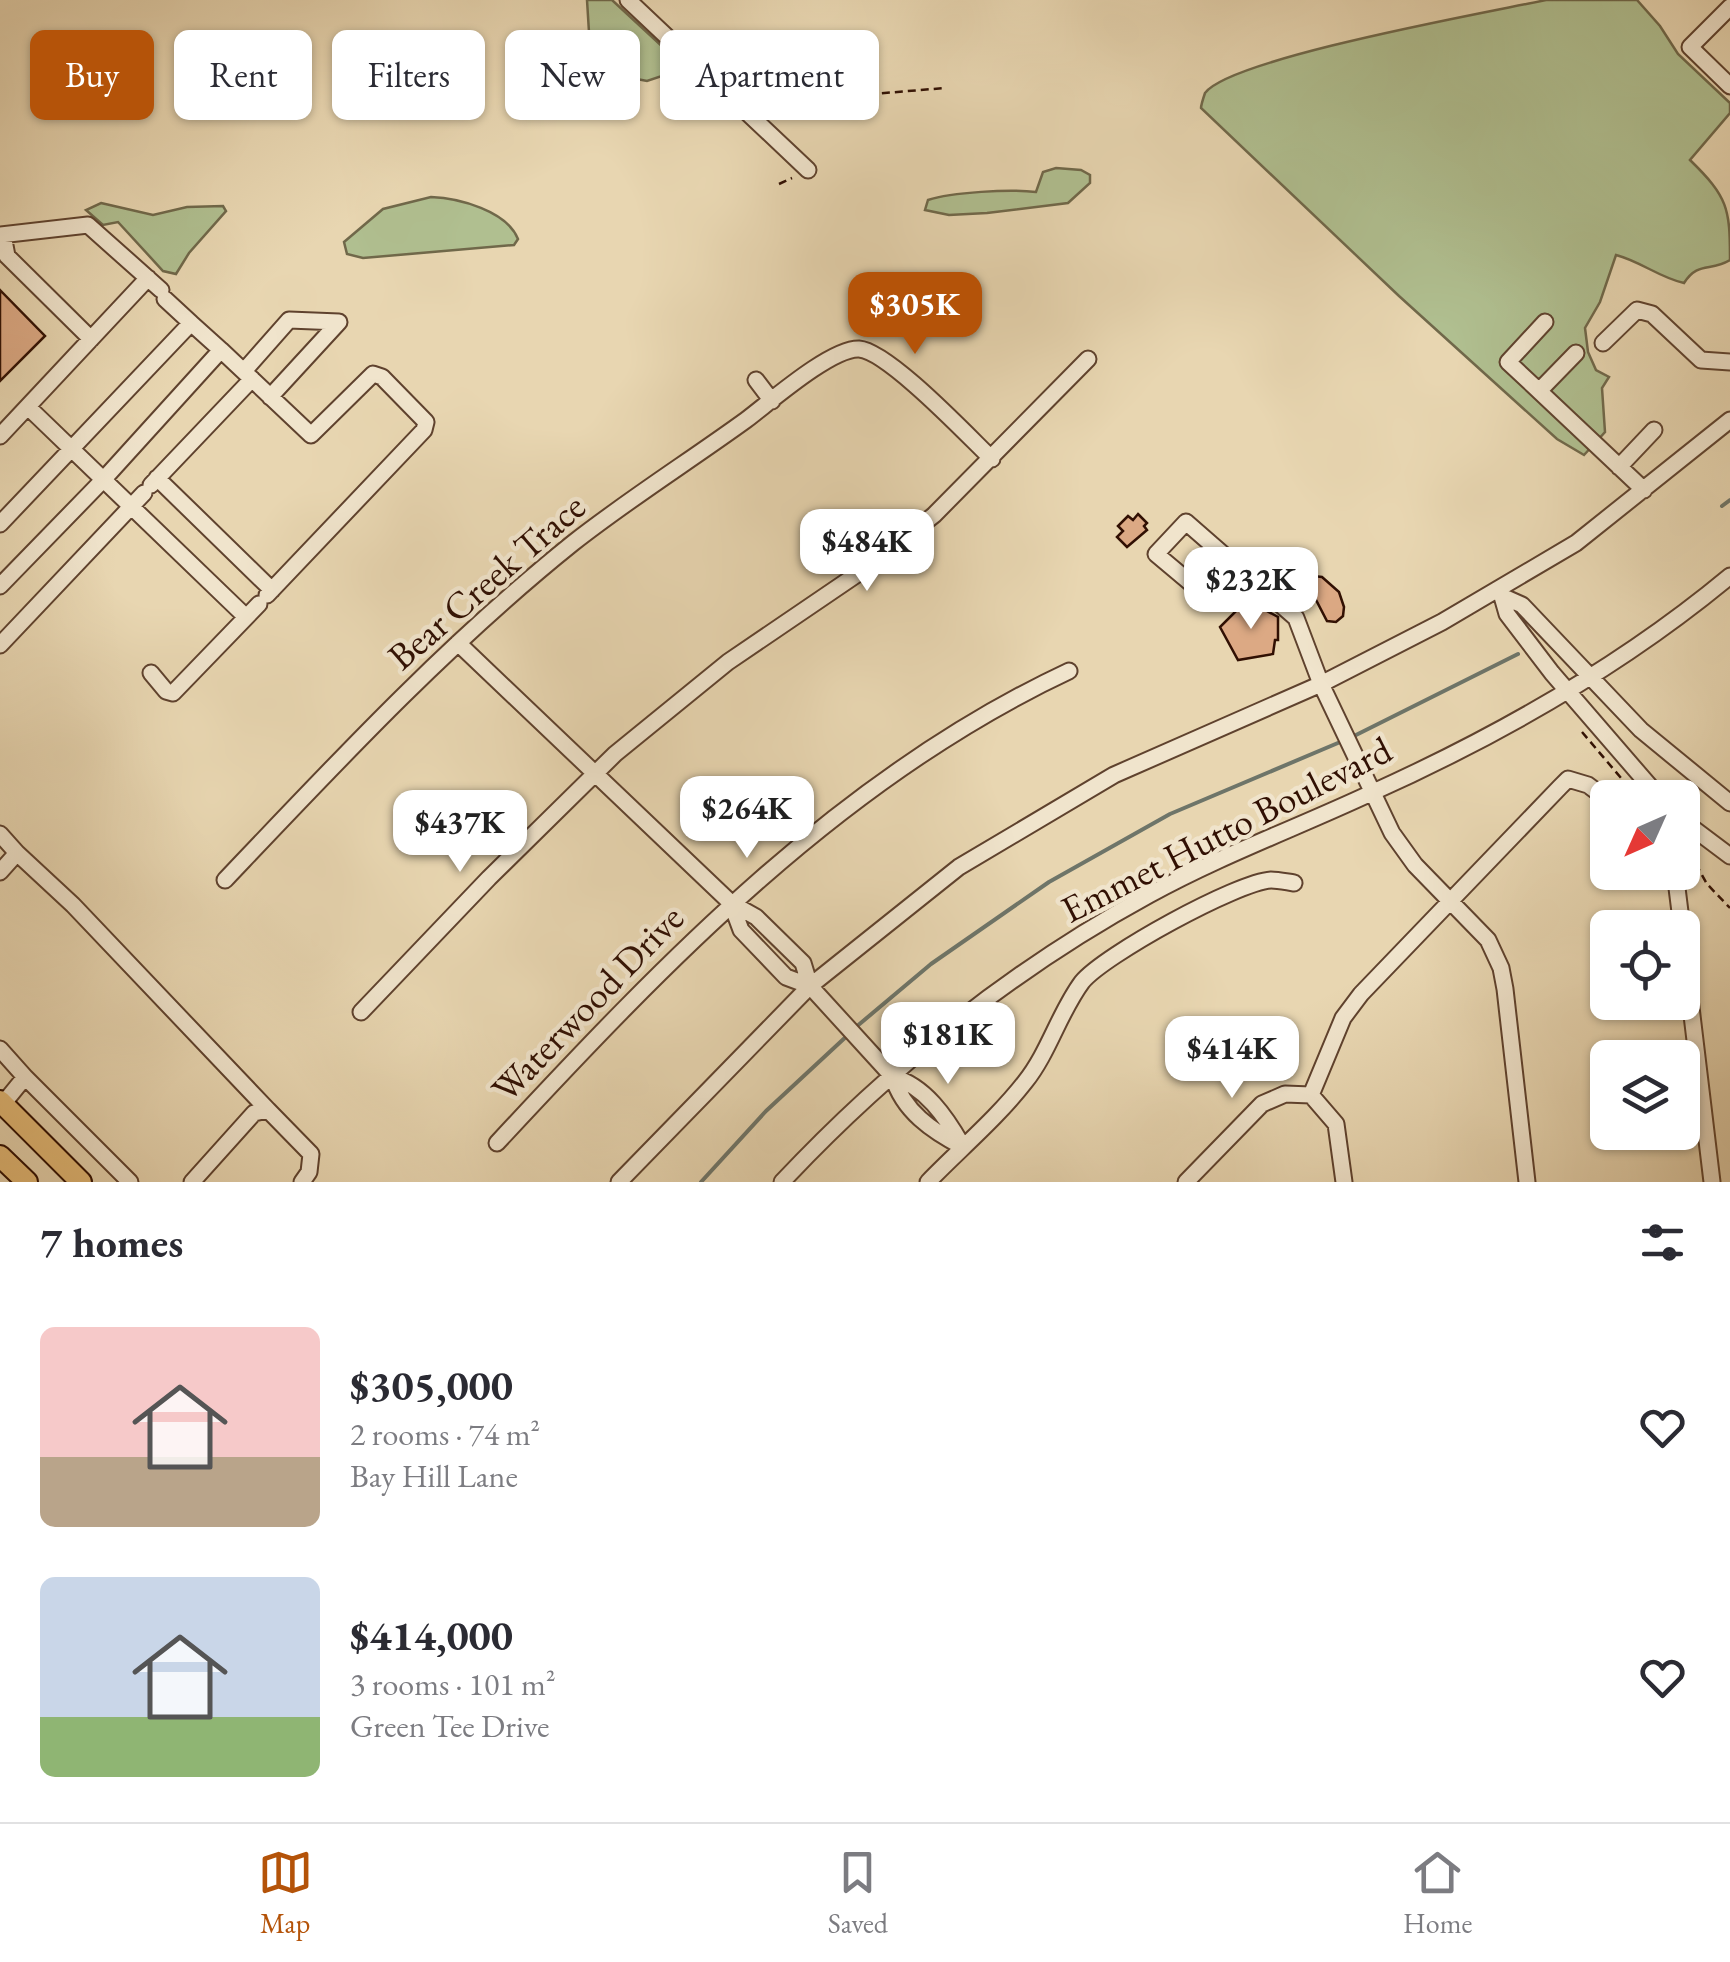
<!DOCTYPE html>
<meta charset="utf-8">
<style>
:root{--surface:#fff;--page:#f7f7f7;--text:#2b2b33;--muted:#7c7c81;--line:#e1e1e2;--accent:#b45309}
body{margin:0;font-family:"EB Garamond",serif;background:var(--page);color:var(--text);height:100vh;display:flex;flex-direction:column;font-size:38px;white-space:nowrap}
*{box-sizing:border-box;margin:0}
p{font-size:32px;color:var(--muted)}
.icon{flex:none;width:55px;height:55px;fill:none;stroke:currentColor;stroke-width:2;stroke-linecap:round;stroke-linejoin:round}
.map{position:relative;height:1182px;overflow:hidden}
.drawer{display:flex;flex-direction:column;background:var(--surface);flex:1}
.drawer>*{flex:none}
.hud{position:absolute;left:30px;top:30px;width:1000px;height:90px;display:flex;gap:20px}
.needle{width:65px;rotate:225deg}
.fabs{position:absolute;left:1590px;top:780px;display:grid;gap:20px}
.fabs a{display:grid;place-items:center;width:110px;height:110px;border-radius:15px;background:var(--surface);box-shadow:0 2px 8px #0004;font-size:50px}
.price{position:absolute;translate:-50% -85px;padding:0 22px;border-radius:20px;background:#fff;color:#222;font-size:32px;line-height:65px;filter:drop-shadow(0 2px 5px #0008)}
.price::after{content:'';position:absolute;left:50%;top:60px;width:30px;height:22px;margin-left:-15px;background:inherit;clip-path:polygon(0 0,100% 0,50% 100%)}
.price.active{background:var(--accent);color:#fff}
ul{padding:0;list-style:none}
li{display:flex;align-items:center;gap:30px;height:250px;padding:0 40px}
li span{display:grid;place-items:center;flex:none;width:280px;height:200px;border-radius:15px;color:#555}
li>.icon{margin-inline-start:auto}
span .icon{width:120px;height:120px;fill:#fffc;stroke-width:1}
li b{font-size:42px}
h2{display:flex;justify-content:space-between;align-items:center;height:120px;padding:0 40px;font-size:42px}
.pill{padding:0 35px;border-radius:15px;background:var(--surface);box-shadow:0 2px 8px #0004;font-size:35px;line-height:90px}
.pill.active{background:var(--accent);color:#fff}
.dock{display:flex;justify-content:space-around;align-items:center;height:140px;border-top:2px solid var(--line);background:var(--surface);font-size:28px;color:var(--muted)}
.dock a{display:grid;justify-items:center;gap:5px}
.dock .active{color:var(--accent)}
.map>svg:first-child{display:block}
.green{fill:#b0bf90;stroke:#70684a;stroke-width:2.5}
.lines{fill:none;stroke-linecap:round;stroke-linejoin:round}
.stream{stroke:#6e7569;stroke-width:4}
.building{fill:#dca984;stroke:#311003;stroke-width:2.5}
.minor-casing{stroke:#5f422e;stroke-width:19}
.major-casing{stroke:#311003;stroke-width:24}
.path{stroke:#311003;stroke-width:2.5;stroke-dasharray:8 5;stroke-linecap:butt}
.minor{stroke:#f0e4cc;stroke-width:15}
.major{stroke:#e4bb78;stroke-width:20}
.labels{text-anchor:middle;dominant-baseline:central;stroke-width:9;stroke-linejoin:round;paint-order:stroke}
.street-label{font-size:38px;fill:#311003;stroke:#f0e4cc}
</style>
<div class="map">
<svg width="1730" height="1182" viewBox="0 0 1730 1182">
<rect width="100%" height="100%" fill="#e8d6b1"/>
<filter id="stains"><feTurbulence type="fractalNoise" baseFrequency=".002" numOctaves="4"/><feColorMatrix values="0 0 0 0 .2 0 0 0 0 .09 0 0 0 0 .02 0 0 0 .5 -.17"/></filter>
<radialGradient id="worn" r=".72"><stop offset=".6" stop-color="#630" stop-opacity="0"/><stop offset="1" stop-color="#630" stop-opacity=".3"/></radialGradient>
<path class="green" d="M587 0H612L678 61 680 70 647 81 611 74 590 48Z
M1546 0H1637L1660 26 1678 54 1730 103V113L1690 160C1728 197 1730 208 1730 260 1710 272 1698 261 1684 283 1660 278 1640 261 1616 255L1600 302 1585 328 1588 352 1596 370 1609 377 1602 388 1605 432 1584 455 1557 439 1399 296 1201 108C1201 105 1204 96 1205 93 1231 58 1490 12 1546 0Z
M1056 168 1081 170 1090 175V183L1068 203 987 213 949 215 925 210 928 200C952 192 1010 189 1036 192L1043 172Z
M431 197C459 198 507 211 518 239L514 245 363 258 347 254 344 242 383 209Z
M101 203 153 215 187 207 223 206 226 211 189 253 176 274 163 271 118 222 103 225 86 210Z"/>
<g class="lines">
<path class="stream" d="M1722 506 1730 500
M1354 736 1518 654
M856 1027 931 964 1049 882 1170 814 1345 740
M701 1182 766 1111 849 1034"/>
</g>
<path class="building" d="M0 290 45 336 0 381Z
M1138 514 1147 523 1144 526 1147 530 1127 547 1117 537 1123 531 1118 526 1128 516 1133 520Z
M1313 576 1322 577 1339 592 1344 607 1343 616 1336 622 1327 621 1316 600 1310 599 1304 591 1305 582Z
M1247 600 1278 617V640H1275L1273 654 1238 660 1220 627Z"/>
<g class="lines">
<defs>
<path id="minor" d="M628 0 808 170
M1730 7 1690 47 1730 86
M0 235 88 225 161 290
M3 235 7 256 91 339
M165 299 191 323
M1603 343 1637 310 1652 314 1701 360 1730 362
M221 350 311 435 373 374 382 377 426 422 424 430 267 595
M1576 353 1539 391 1644 490
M244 371 289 320 339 322 270 397
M756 380 772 401
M1539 391 1508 362 1545 322
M28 407 246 617
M0 436 148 278
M1619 467 1654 430
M157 478 272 590
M151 485 252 379
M0 524 191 323 221 350 103 480 0 586
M1248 578 1229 597 1212 601 1156 554 1186 522 1296 618 1321 684 1392 833 1415 865 1488 940 1501 968 1505 989 1527 1182
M1501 593 1507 614 1552 673 1660 798
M1504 597 1522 605 1641 730 1730 803
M458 643 731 903 756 917 803 963 810 986
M0 645 144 493
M151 673 166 691 173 693 259 604
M1682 820 1730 856
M0 834 17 853 0 872
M17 853 73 905 268 1110
M1675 872 1682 928
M225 880C336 763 447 644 573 543 629 499 688 462 746 420 770 402 831 348 859 349 888 351 968 436 992 459
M731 903 741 930 786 977 810 986 893 1077C903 1111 932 1131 963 1147
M1682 932 1712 1182
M361 1012 489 878 615 754 728 662 875 562 934 515 1088 359
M0 1049 25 1077 3 1104
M25 1077 130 1182
M893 1077C925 1086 946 1117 962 1145
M1311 1095 1343 1018 1361 994 1560 787 1568 779 1588 785 1608 800
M1311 1095 1336 1124 1344 1182
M497 1143C665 962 842 777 1069 671
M192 1182 254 1113 268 1110 311 1154 309 1172 302 1182
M619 1182 810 986 959 867 1114 775 1321 684 1442 622 1576 543 1730 420
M782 1182C888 1069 1013 969 1149 895 1220 856 1296 828 1369 794 1496 737 1623 665 1730 576
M928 1182C960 1149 997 1118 1025 1082 1049 1052 1059 1013 1082 982 1104 955 1237 882 1271 880 1278 880 1287 882 1294 883
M1186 1182 1262 1104 1285 1094 1311 1095"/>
<path id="major" d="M0 1101 81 1182
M0 1156 27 1182"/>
</defs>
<use href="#minor" class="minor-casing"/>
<use href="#major" class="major-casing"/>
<path class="path" d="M752 97 848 96 945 88
M779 184 792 178
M1582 732 1638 798
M1683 841 1707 884 1730 908"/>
<use href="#minor" class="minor"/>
<use href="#major" class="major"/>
</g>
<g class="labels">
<g class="street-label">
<text transform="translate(486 581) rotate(-41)">Bear Creek Trace</text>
<text transform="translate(1226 829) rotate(-27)">Emmet Hutto Boulevard</text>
<text transform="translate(587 1003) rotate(-46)">Waterwood Drive</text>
</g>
</g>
<rect width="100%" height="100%" filter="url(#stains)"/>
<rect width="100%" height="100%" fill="url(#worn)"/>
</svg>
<div class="fabs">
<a><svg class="needle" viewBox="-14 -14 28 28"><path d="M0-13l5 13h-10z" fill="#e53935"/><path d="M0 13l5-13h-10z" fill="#7c7c81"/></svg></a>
<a><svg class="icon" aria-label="locate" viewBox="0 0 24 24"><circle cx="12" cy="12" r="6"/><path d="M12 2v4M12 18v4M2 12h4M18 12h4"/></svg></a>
<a><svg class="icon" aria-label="layers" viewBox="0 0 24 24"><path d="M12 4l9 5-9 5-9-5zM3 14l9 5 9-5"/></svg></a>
</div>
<b class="price active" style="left:915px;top:357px">$305K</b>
<b class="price" style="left:867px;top:594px">$484K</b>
<b class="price" style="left:1251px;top:632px">$232K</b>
<b class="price" style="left:747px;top:861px">$264K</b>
<b class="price" style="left:460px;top:875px">$437K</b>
<b class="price" style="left:948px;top:1087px">$181K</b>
<b class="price" style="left:1232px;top:1101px">$414K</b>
<div class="hud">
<a class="pill active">Buy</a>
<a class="pill">Rent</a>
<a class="pill">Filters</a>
<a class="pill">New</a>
<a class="pill">Apartment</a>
</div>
</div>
<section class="drawer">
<h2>7 homes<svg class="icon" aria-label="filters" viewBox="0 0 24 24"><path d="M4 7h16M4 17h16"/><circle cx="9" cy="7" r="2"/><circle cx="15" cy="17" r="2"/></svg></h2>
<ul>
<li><span style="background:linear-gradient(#f6c9c9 65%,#b9a48a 0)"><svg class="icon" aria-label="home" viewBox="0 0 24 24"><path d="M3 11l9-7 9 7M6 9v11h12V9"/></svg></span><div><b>$305,000</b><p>2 rooms · 74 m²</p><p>Bay Hill Lane</p></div><svg class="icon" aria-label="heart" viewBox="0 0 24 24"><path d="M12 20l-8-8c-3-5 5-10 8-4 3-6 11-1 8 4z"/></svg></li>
<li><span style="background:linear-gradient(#c9d6e8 70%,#8fb573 0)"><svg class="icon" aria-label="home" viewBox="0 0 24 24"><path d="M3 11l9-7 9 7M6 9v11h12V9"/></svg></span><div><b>$414,000</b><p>3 rooms · 101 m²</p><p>Green Tee Drive</p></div><svg class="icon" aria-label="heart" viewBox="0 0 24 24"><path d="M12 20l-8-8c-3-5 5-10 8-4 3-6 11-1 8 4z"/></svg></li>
</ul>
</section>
<nav class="dock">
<a class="active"><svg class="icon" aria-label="map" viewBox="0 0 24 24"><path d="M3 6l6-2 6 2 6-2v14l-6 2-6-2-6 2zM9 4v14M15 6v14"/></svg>Map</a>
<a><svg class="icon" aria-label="saved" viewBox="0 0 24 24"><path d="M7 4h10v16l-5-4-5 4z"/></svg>Saved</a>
<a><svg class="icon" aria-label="home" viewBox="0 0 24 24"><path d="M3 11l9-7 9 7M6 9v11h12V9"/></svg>Home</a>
</nav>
